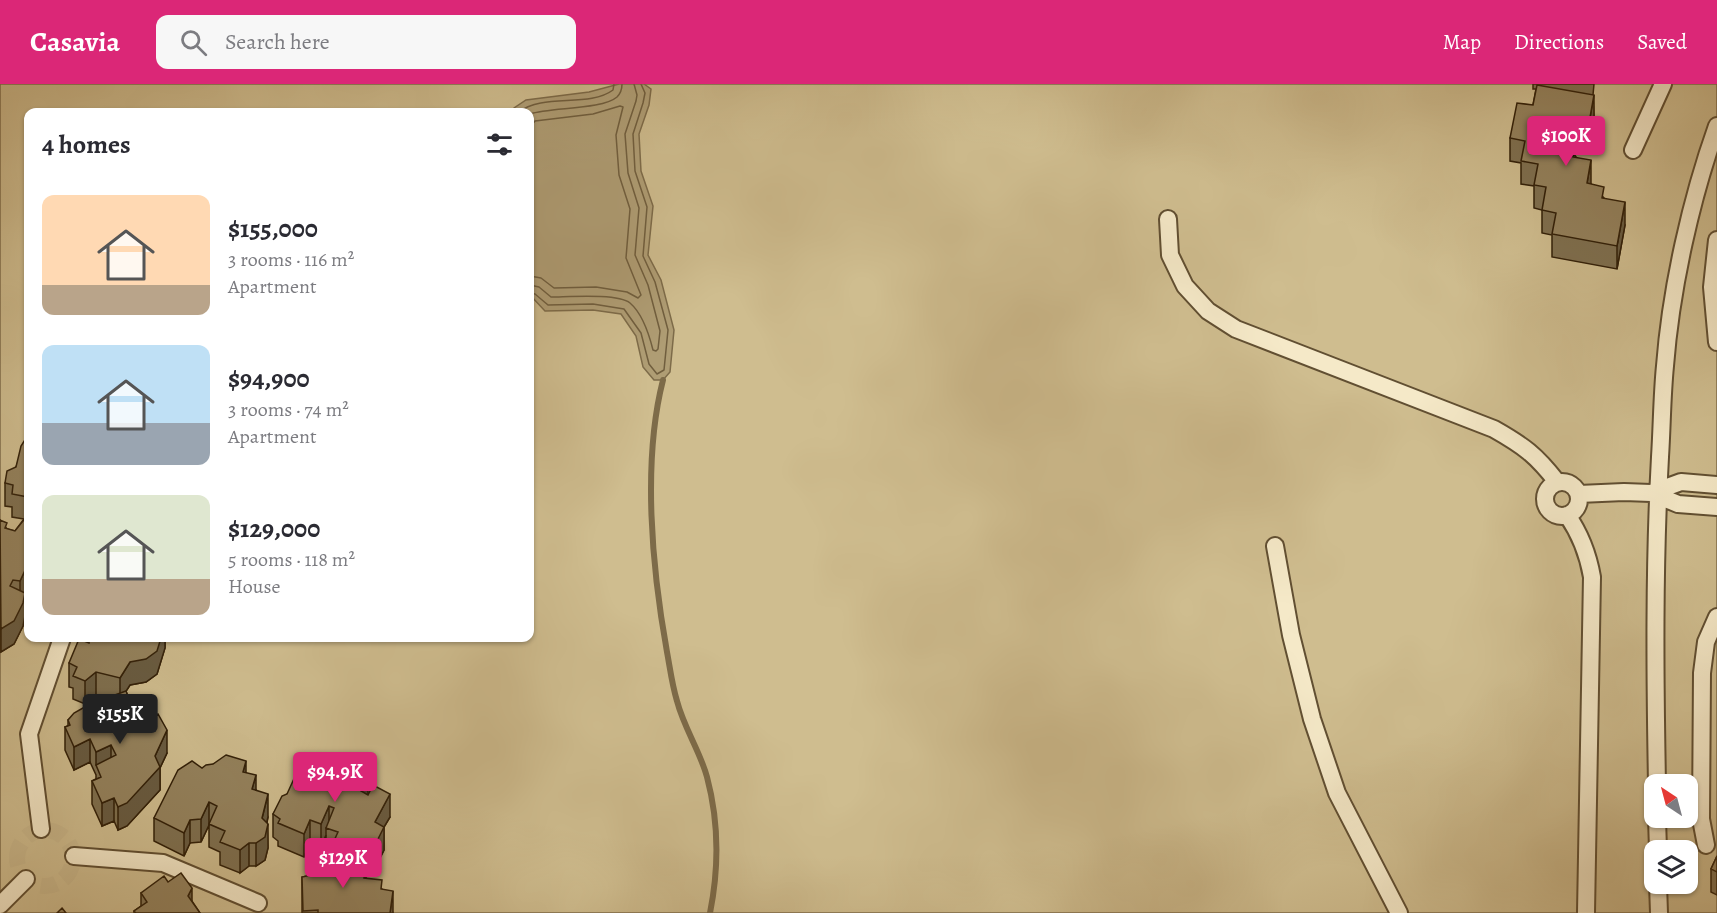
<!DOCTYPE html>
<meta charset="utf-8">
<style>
:root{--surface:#fff;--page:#f7f7f7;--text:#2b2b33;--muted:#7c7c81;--accent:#db2777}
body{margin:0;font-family:Alegreya,serif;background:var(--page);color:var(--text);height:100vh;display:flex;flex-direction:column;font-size:22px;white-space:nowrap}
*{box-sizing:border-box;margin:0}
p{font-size:20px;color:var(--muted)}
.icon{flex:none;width:33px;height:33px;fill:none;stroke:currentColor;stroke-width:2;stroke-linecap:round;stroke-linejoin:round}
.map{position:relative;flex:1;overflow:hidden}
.panel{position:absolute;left:24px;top:24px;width:510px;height:534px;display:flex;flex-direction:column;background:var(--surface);border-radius:12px;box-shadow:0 2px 4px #0004}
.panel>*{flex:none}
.needle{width:39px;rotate:324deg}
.buttons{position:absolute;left:1644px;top:690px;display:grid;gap:12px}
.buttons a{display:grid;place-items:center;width:54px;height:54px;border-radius:12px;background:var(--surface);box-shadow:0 2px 4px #0004;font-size:30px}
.price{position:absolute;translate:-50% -51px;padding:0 14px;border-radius:6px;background:var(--accent);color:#fff;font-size:20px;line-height:39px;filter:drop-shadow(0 2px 3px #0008)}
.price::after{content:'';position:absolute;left:50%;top:36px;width:18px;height:14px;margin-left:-9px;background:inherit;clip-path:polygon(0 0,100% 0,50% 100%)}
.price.selected{background:#222;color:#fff}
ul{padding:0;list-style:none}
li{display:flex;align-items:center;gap:18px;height:150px;padding:0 18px}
li span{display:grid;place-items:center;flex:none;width:168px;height:120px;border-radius:12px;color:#555}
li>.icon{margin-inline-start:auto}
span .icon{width:72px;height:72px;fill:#fffc;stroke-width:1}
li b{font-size:26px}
h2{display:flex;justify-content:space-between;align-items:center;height:72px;padding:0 18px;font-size:26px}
header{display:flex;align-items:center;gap:36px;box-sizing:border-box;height:84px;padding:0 30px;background:var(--accent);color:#fff}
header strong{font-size:28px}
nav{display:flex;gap:33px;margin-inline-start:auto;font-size:21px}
.search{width:420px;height:54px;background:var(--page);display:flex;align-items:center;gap:15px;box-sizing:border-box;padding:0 21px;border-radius:12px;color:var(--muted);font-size:22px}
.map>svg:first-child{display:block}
.green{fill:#cfbd8f;stroke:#806e4c;stroke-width:1.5;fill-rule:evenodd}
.water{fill:#af9d74;stroke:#7d6b49;stroke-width:1.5}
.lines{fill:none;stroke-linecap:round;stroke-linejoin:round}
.shore{stroke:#705e3e;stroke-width:1.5}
.stream{stroke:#7d6b49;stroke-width:6}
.minor-tunnel{stroke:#c9b78b;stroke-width:16;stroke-dasharray:16 8;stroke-linecap:butt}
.minor-casing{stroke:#614f32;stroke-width:20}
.minor{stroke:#f5e9c8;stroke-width:16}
.wall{fill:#7f7050;stroke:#322009;stroke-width:1.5}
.shaded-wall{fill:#685b41;stroke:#322009;stroke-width:1.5}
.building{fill:#94825d;stroke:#322009;stroke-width:1.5}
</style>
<header>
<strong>Casavia</strong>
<div class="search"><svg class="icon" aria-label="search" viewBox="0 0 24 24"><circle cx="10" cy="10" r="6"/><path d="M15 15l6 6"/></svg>Search here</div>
<nav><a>Map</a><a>Directions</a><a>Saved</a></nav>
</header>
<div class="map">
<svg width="1717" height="829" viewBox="0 0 1717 829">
<rect width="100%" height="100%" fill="#efddab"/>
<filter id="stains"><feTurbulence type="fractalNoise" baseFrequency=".00333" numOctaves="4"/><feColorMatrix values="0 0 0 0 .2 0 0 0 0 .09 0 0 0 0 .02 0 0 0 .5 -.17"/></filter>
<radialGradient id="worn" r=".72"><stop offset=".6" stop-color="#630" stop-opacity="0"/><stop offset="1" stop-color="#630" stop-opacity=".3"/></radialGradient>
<path class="green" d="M0 0H1717V829H0ZM28 28H530V554H28ZM1654 700H1688V734H1654ZM1654 766H1688V800H1654Z"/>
<path class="water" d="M619 0H644L651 5 649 21 639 50 641 87 653 122 648 171 661 196 674 246 670 288 663 296H654L643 283 636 252 621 230 593 226 545 227 530 211V28H512L514 24 526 16 589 8Z"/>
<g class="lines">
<path class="shore" d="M519 28C543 9 589 24 613 6L614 0
M530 30C550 23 602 26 617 13 621 9 622 5 622 0
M530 43 535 37 593 30 620 22 623 23 616 51 619 91 630 125 626 174 641 211 638 214 627 208 596 203 554 204 541 194 530 192
M530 201 539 203 551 213C567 213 618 209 630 219 643 230 649 250 653 266L656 267 658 265 660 247 648 201 635 171 639 124 628 89 625 50 636 17 637 11 634 0
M530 209 535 210 548 221 593 220 624 225 641 249 649 280 657 290 664 286 668 246 655 198 643 172 647 123 635 87 633 50 643 19 645 9 641 0"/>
<path class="stream" d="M663 296C642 378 652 485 667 568 670 584 672 601 677 617 684 644 700 667 707 693 719 738 719 784 710 829"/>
<path class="minor-tunnel" d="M17 774a28 28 0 1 1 56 0a28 28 0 1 1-56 0Z"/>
<defs>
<path id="minor" d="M1633 66 1663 0
M1168 135 1170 171 1185 202 1208 227 1236 245 1494 345C1524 362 1536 371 1557 398
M1717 156 1712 203 1717 258
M1545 415a17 17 0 1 1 34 0a17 17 0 1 1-34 0Z
M1651 409 1681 398 1717 401
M1579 410 1624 408 1651 409 1678 420 1717 423
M1567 431C1581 451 1588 470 1592 493L1586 829
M1275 462 1291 551 1312 635 1337 709 1399 829
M1657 700C1655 591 1654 482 1660 373 1662 342 1662 312 1665 282 1671 204 1691 115 1717 42
M1657 734 1658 766
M41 745 29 650 62 554
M1706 761 1701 735 1702 589 1706 558 1717 533
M74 772 163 779 258 819
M1658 800 1659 829
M0 821 26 795"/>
</defs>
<use href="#minor" class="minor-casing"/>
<use href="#minor" class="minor"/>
</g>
<path class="wall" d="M1533 0H1594L1593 11 1594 34 1589 62 1566 58V59L1576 73 1591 100 1604 114 1625 141 1617 185 1552 173V151L1542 149V126L1534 124V102L1521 100V79L1510 77V54L1533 21 1536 5H1533Z
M28 351V503L25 509V532L23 542 14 560 1 568 0 436 7 445 15 447 24 435 12 433V423L5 422V399L16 383Z
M165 554V564L157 590 146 598 130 601 126 607 131 621 167 669 160 684V706L127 742 118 746 114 737 102 742 92 720V697L96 695V691L90 678 74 686 65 666V643L68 642V636L107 614 96 612 85 620 73 615V604L69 603V579L89 559Z
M202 684 246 689 256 706 268 733 267 739 268 764 265 776 256 782H249L240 789 220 781V768L209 763V741L201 758 190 759 184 772 154 757V734Z
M321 685 364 692 368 711 390 733 384 743V766L374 786 366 785V795L382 805 393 829H302V793L307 792 333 775V770L326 767V751L321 763 310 759 304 773 278 762V757L273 753V730L287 710Z
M1717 772V811L1711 808V785Z
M168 798 192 817 200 829H134V827L141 822V809Z"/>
<path class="shaded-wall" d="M1594 11V34L1589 62V39Z
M1566 35V58L1562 82V58Z
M1591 76V99L1587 123V99Z
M1625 118V141L1617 185V162Z
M28 480V503L25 509V532L23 542 14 560 1 568V545L20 520V497Z
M161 554H165V564L157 590 146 598 130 601 120 617V594L130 578Z
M96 588V612L85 620V597Z
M167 646V669L160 684V706L127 742 118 746V723L155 672Z
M90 655V678L74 686V663Z
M111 661V684L96 681V668Z
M246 677V700L243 688Z
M364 679V701L368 694V717L361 730 359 690Z
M256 691V714L252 705Z
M268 710V733L263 754 268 740V764L265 776 256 782V759Z
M390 710V733L384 743V766L374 786 375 738Z
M114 714V737L102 742V719Z
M209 718V741L201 758V735Z
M329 722V745L326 744V751L321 763V740Z
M190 736V759L184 772V749Z
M310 736V759L304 773V750Z
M249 759V782L240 789V766Z
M365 762V785L356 792V769Z
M192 804V828L188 812Z
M393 807V829H390Z"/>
<path class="building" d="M1537 1 1594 11 1589 39 1566 35 1562 58 1576 61 1573 73 1591 76 1587 99 1604 103 1602 114 1625 118 1617 162 1552 150 1556 129 1542 126 1546 103 1534 101 1538 80 1521 77 1525 57 1510 54 1517 19 1533 21Z
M28 351V413L12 410 13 401 5 399 7 387 16 383 21 362Z
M27 432H28V480L20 497 13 496 10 502 25 509 23 519 14 537 1 545 0 436 7 439 5 444 15 447Z
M90 554H161L157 567 146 575 130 578 120 594 96 588 85 597 73 592 77 583 69 579 79 555 89 559Z
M126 607 131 621 143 626 148 635 158 630 167 646 155 672 160 683 127 719 118 723 114 714 102 719 92 697 101 693 96 681 116 671 111 661 96 668 90 655 74 663 65 643 70 641 68 636 74 629 90 620Z
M344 669 364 679 359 690 368 694 361 707 368 711 373 701 390 710 375 738 384 743 374 763 365 762 356 769 333 759 338 748 326 744 334 724 329 722 321 740 310 736 304 750 278 739 280 735 273 730 282 712 287 710 298 686 307 679 321 685 327 681 332 682Z
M226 671 246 677 243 688 256 691 252 705 268 710 262 734 268 740 265 753 256 759H249L240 766 220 758 225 747 209 740 217 722 209 718 201 735 190 736 184 749 154 734 178 686 192 677 202 684 206 681 213 680Z
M1717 772V788L1711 785Z
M318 773 366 780 364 794 382 796 381 805 393 807 390 829H318V826L303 827 302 793 307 792V787Z
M181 789 192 804 188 812 200 829H136L134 827 147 818 141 809 164 792 168 798Z
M62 824 66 829H57Z"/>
<rect width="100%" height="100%" filter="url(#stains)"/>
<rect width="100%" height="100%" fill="url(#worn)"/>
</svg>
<div class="buttons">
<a><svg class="needle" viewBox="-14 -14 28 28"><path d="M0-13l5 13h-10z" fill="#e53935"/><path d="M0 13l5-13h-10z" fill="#7c7c81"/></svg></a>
<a><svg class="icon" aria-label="layers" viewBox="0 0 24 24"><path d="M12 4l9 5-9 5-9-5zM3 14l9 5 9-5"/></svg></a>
</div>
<b class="price" style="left:1566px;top:83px">$100K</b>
<b class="price selected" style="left:120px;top:661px">$155K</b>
<b class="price" style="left:335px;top:719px">$94.9K</b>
<b class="price" style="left:343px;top:805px">$129K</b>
<section class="panel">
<h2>4 homes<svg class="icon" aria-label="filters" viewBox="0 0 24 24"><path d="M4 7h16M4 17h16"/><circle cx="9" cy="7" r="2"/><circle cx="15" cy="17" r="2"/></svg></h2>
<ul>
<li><span style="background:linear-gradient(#ffd9b3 75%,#b9a48a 0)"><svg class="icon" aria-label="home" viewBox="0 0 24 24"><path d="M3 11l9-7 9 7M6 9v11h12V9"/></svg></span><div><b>$155,000</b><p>3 rooms · 116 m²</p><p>Apartment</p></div></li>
<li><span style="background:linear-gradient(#bfe0f5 65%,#9aa5b1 0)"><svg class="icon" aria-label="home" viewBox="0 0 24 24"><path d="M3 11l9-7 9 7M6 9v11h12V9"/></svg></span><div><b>$94,900</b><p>3 rooms · 74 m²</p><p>Apartment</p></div></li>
<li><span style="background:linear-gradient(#dfe7d0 70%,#b9a48a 0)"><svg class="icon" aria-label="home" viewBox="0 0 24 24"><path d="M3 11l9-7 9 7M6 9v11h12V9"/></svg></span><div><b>$129,000</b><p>5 rooms · 118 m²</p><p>House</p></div></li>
</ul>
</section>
</div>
